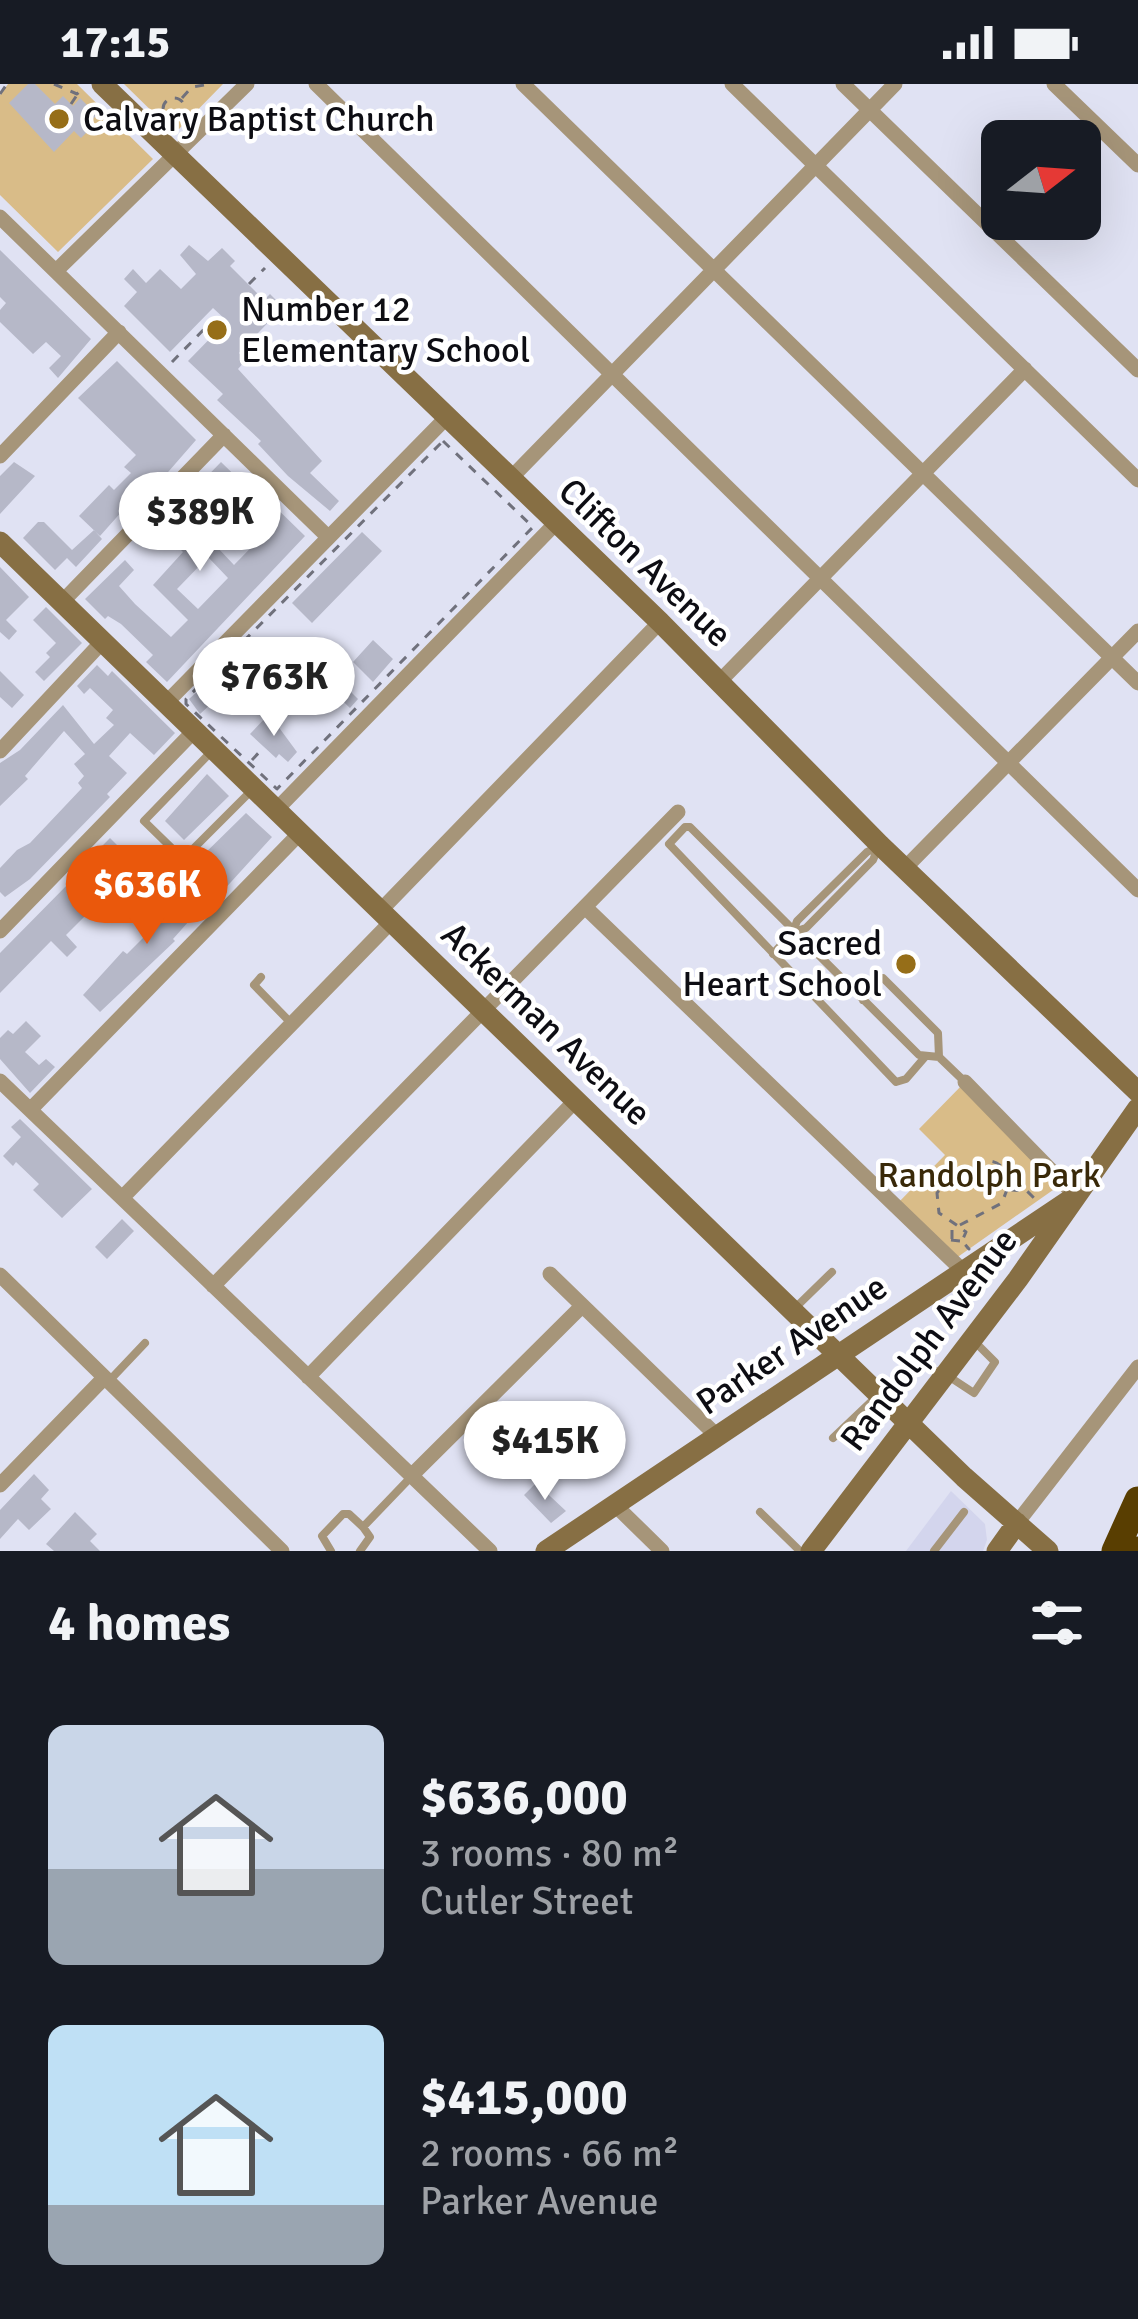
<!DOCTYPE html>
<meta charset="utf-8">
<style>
:root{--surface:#171b24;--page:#20242c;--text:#f1f3f6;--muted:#9ea1a6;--accent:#ea580c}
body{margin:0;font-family:Signika,sans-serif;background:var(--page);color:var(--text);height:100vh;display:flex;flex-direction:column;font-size:45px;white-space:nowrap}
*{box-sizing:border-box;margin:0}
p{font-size:39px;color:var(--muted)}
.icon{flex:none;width:66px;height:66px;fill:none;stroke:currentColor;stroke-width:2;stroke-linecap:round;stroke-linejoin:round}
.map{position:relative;height:1467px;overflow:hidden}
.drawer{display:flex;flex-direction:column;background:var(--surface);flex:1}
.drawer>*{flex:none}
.needle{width:78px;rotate:73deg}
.fabs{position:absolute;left:981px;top:36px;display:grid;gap:24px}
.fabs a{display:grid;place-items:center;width:120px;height:120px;border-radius:18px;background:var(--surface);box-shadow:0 12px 48px #0002;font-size:60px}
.price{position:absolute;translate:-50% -102px;padding:0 27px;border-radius:42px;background:#fff;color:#222;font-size:39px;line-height:78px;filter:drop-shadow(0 3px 6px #0008)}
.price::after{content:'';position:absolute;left:50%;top:72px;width:36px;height:27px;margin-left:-18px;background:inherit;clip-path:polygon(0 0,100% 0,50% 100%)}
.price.selected{background:var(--accent);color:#fff}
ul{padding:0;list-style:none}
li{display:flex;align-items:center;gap:36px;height:300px;padding:0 48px}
li span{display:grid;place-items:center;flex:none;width:336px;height:240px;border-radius:18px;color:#555}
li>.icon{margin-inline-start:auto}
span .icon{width:144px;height:144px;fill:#fffc;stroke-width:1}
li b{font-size:51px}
h2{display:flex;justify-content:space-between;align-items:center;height:144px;padding:0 48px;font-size:51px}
.status{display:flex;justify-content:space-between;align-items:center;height:84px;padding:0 60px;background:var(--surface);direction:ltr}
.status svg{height:33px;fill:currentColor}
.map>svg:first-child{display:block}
.built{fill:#d3d5ed}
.green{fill:#d9bc88}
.building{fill:#b6b8c8;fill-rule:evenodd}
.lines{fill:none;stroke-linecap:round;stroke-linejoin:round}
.path{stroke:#70717c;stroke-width:3;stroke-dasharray:9 9;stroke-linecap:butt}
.lane{stroke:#a69579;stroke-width:8}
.street{stroke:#a69579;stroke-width:15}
.secondary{stroke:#876f44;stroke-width:21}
.highway{stroke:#593e01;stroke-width:27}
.poi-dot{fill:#966e18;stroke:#fff;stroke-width:4.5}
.labels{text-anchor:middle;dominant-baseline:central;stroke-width:9;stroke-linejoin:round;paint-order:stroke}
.poi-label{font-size:36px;fill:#0d0d13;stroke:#fff;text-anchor:start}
.street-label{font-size:36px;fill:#0d0d13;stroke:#fff}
.park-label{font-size:36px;fill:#392909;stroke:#fff}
</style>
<div class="status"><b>17:15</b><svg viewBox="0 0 49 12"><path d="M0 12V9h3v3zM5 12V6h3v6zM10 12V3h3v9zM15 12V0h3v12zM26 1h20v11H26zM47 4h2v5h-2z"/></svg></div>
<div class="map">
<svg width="1138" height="1467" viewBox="0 0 1138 1467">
<rect width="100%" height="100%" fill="#e0e2f3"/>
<path class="built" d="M951 1407 985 1440 987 1456 983 1467H906Z"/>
<path class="green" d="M8 0H77L153 75 58 168 0 111V11Z
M124 0H223L179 45H170Z
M965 998 1063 1099 952 1177 895 1122 945 1071 919 1045Z"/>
<path class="building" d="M28 0H35L55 20 63 12 73 22 80 14 97 31 88 40 92 43 81 54 74 47 54 68 9 19Z
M189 161 208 177 222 164 235 177 230 182 264 216 270 210 283 223 239 269 246 276 238 285 322 377 310 389 339 417 330 427 288 392 258 360 261 357 217 316 223 310 188 277 227 237 213 224 170 268 124 222 137 208 124 195 133 185 146 199 160 185 181 205 196 190 180 171Z
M0 166 91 255 58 294 49 284 61 272 46 258 33 270 0 238V226L6 219 0 213Z
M117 277 196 356 162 395 156 389 100 452 79 432 109 401 114 406 131 389 124 383 136 371 78 314Z
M14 378 35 392 0 430V392Z
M221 378 259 415 236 438 211 414 196 430 223 457 217 463 234 481 273 441 258 423 266 414 305 452 167 598 146 578 153 571 121 540 108 532 105 535 85 515 125 476 134 486 119 502 135 520 171 553 188 536 153 501 183 468 162 447 189 421 184 416ZM208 473 228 494 198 525 177 505Z
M38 438H44L72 466 94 446 102 455 76 483 67 474 55 486 23 454Z
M362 448 382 467 312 539 292 519Z
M0 483 29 513 6 536 17 547 9 556 0 548Z
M46 523 82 559 44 597 35 588 50 573 46 569 56 559 33 536Z
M373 556 393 575 373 598 353 578Z
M252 557 272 577 252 597 231 577Z
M97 581 108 592 112 587 175 649 154 671 130 649 109 672 127 689 107 710 110 713 30 795 5 813 0 808V784L17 766 30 759 82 704 78 699 84 692 74 680 85 670 64 647 25 692 28 695 0 722V679L20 666 63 621 94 660 114 641 106 634 113 626 90 604 84 610 77 602Z
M0 587 24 611 12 624 0 613Z
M216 591 226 600 221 605 224 608 200 630 189 615Z
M338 595 358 615 350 624 329 604Z
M269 630 297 668 288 678 279 670 276 674 250 650Z
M207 690 229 712 184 756 165 737Z
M246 729 272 753 221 809 192 782Z
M110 754 127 771 118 780 101 763Z
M150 768 165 782 154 793 140 779Z
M181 794 206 818 173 855 175 857 100 928 83 911 123 867 127 870 148 849 155 834 177 812 170 805Z
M73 795 98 819 66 851 77 863 67 873 51 857 0 909V869Z
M26 937 41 952 25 968 39 981 46 975 55 983 30 1009 0 975V954L8 946 13 950Z
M20 1035 92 1105 62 1134 33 1106 39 1100 16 1078 13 1082 3 1072 21 1053 11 1043Z
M122 1135 134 1147 107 1175 95 1163Z
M34 1390 49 1406 41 1415 51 1425 29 1446 18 1435 0 1455V1426Z
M536 1399 566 1427 551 1439 524 1411Z
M75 1428 97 1450 90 1457 100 1467H54L46 1460Z"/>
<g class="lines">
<path class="path" d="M54 0 77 10 84 3
M0 10 7 0
M163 25a11 11 0 1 1 22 0a11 11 0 1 1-22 0Z
M182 14 192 3 211 0
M71 20 77 11
M249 200 265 184
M172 278 215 234
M443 357 533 443 277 705 186 620V615Z
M252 676 263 664
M952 1155V1145L958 1142 939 1129 937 1109C954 1088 1001 1054 1009 1100L1013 1093 1021 1095V1106
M951 1156 961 1157 969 1165 962 1157 966 1148 958 1142 1002 1119 1009 1100 1012 1106 1027 1107 1037 1117"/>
<path class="lane" d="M183 775 144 737 210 669
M224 823 184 786 183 775 253 705
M794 848 806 844 873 776 879 762
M773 870 793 848 797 837 867 768 879 762
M261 893 254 901 291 939
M863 916 862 910 878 894H883L938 949 939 973
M925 973 906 995 896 998 669 760 685 743H690L919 971 939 973 964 997
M794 1225 832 1188
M109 1297 145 1259
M833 1354 912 1279 945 1290 974 1309 995 1278 973 1256
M760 1428 800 1467
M331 1467 322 1452 343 1430H349L363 1443 411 1393
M360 1467 370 1453 363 1443
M934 1467 964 1428"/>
<path class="street" d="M316 0 1138 806
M523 0 1138 599
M732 0 1138 396
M843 0 1138 286
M1054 0 1138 81
M0 133 328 453
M56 187 247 0
M0 372 119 248
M510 395 895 0
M62 518 224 351
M720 597 1025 285
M167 618 447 333
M0 667 103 557
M277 725 556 439
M904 785 1138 547
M585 823 961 1185
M381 826 660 538
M0 847 195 646
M0 997 490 1467
M965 998 1076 1112
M30 1026 301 748
M122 1114 392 837
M550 1190 717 1352
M0 1191 282 1467
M213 1202 678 728
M308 1293 576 1016
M411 1392 582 1222
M0 1401 104 1294
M615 1421 662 1467
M1017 1439 1138 1283"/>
<path class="secondary" d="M102 0 660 538 880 761 1138 1008
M0 458 964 1393 1048 1467
M546 1467 1076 1112
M811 1467 1018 1195 1138 1024
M997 1467 1017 1439"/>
<path class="highway" d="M1115 1467 1138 1416
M1138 1467V1466"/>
</g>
<g class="poi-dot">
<circle cx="59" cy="35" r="12"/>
<circle cx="217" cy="246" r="12"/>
<circle cx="906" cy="880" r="12"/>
</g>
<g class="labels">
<g class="poi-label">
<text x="83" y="35">Calvary Baptist Church</text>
<text x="241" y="225">Number 12<tspan x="241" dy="41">Elementary School</tspan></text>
<text x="882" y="859" text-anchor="end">Sacred<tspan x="882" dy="41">Heart School</tspan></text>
</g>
<g class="street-label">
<text transform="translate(645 479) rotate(44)">Clifton Avenue</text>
<text transform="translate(546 940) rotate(44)">Ackerman Avenue</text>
<text transform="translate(929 1256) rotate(-53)">Randolph Avenue</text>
<text transform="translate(792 1261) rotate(-34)">Parker Avenue</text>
</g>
<g class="park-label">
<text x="989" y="1091">Randolph Park</text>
</g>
</g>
</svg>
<div class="fabs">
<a><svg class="needle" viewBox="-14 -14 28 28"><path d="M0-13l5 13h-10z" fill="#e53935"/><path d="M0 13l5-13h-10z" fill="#9ea1a6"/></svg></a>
</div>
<b class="price" style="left:200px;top:490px">$389K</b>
<b class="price" style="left:274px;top:655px">$763K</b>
<b class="price selected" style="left:147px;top:863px">$636K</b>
<b class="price" style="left:545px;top:1419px">$415K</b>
</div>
<section class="drawer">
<h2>4 homes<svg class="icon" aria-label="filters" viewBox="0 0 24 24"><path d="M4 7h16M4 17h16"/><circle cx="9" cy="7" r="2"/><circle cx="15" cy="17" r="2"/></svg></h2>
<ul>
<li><span style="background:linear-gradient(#c9d6e8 60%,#9aa5b1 0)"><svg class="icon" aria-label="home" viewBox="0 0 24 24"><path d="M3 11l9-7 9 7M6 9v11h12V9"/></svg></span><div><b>$636,000</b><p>3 rooms · 80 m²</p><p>Cutler Street</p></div></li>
<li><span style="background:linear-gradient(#bfe0f5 75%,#9aa5b1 0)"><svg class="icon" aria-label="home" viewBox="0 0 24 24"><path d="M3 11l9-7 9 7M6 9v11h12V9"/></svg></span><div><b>$415,000</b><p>2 rooms · 66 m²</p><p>Parker Avenue</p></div></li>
</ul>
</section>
